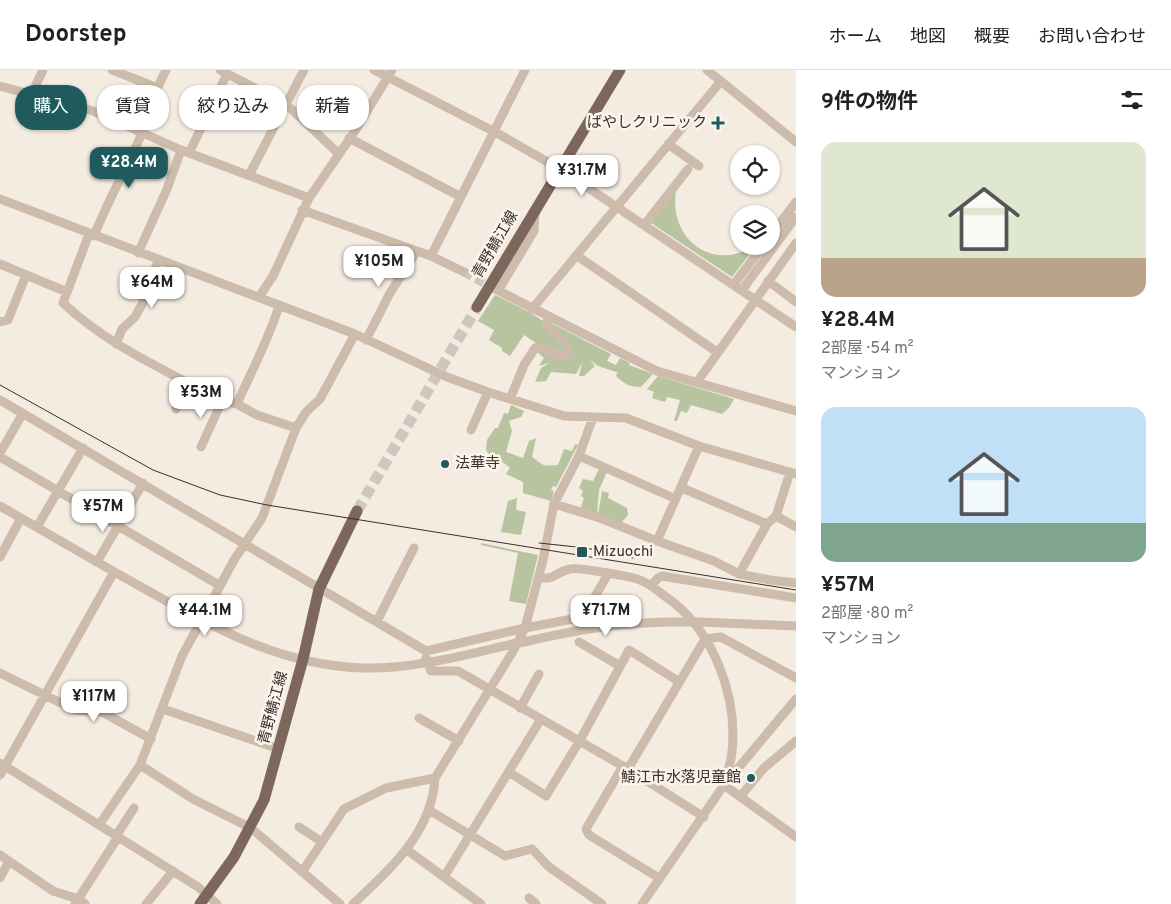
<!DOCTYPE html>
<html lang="ja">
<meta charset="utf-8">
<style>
:root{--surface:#fff;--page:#f2f2f2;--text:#222;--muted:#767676;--line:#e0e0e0;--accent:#1f5a5e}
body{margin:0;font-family:Overpass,"Noto Sans JP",sans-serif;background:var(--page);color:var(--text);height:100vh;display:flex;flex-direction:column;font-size:19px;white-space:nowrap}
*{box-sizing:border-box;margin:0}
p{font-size:16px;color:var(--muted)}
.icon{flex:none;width:28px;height:28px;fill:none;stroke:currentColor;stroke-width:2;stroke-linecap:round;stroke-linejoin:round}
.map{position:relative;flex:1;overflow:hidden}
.sheet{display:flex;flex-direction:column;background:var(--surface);width:375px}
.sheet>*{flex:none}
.top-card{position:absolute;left:15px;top:15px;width:475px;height:45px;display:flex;gap:10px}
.buttons{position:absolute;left:730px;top:75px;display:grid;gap:10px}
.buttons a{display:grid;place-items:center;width:50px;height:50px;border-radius:50%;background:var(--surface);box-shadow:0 1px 4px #0004;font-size:25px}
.price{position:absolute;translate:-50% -42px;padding:0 11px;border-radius:10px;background:#fff;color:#222;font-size:16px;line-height:32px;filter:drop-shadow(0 1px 2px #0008)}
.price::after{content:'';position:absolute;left:50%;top:30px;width:15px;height:11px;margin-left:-8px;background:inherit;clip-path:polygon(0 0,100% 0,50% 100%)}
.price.active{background:var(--accent);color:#fff}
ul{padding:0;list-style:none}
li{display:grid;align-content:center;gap:10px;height:265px;padding:0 25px}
li span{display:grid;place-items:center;height:155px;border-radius:15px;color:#555}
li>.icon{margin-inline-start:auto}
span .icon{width:90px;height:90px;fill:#fffc;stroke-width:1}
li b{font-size:21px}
h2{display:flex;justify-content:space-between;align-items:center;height:60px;padding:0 25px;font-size:21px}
.pill{padding:0 18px;border-radius:20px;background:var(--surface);box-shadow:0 1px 4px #0004;font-size:18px;line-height:45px}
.pill.active{background:var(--accent);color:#fff}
header{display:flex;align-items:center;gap:30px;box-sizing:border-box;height:70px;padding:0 25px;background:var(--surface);border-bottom:1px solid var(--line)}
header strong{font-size:24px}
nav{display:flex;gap:28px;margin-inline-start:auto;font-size:18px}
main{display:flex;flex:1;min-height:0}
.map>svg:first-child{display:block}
.green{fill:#b8c4a0}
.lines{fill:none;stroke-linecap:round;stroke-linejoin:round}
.minor-tunnel{stroke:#cfc6bd;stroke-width:9;stroke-dasharray:9 4.5;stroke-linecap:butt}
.major-tunnel{stroke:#cfc6bd;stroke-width:11;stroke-dasharray:11 5.5;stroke-linecap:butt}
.minor{stroke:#cdbbac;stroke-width:9}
.major{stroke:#7d675c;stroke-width:11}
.tram{stroke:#3b302b;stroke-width:1}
.minor-bridge{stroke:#cdbbac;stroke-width:9}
.poi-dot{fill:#1f5a5e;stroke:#fbf5ee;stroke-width:2}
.labels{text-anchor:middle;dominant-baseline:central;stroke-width:5;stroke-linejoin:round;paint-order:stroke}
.poi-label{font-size:15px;fill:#3b302b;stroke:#fbf5ee;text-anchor:end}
.street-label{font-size:15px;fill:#3b302b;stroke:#fbf5ee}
</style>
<header>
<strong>Doorstep</strong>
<nav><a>ホーム</a><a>地図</a><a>概要</a><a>お問い合わせ</a></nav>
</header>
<main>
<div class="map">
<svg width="796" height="834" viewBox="0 0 796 834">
<rect width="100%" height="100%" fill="#f4ebe1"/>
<path class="green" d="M676 121C670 155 693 189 730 185 740 184 748 178 756 176L732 207 651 153Z
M495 225C520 238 563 253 564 285L533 277 536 273 524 265 510 286 502 281V278L489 270 494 260 478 251Z
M549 252 611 284 607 291 616 295 620 288 630 293 629 295 653 304 641 317C630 317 624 314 616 306L618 300 627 296 616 302 598 296 590 290 595 296 584 306H579L582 293 576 304 551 302 546 311 535 312 541 298 549 293 539 296 544 288 535 280 536 278 565 290 569 285Z
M658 306 734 329 729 338 722 344 691 335 687 343 681 341 677 351H674L680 330 667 327 665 332 652 328 654 322 647 319Z
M511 335 524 341 521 347 509 351 512 361 506 382 523 388 529 371 536 368 532 387C545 397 544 396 558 395L564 379 572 381 575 374 578 375 556 417 553 416 551 420 554 421 551 431 523 423V412L506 404 510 398C501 388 494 393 486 380L487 370 495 358H498L504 343 508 344Z
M599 399 607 402 599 420 597 445 580 440 584 428 581 426 583 421 579 418 583 409 593 411Z
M602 421 609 423 608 428 627 438 628 445 621 453 598 445Z
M517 428 516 440 526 442 521 465 501 462 508 431Z
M481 473 538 485 526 534 509 531 518 483 481 475Z"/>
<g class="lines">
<path class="minor-tunnel" d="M464 202 493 218"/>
<path class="major-tunnel" d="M357 441 477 237"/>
<path class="minor" d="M112 0 158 18
M220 0 286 34 339 84
M374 0 495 62 560 99 796 257
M707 0 796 72
M0 16 93 41 181 80 309 128
M31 25 43 0
M137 61 166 0
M349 68 461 127
M668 74 699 96
M189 83 227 4
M249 105 304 0
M0 129 355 264 447 307 488 322 564 346 626 348 699 376 796 404
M302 140 431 186 464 202
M645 154 688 99
M89 164 63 233C110 277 166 300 222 331L237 334 257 345 296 358
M771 165 796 132
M94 166C108 130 127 98 142 63
M138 183 167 119 181 80
M576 185 717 282
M431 186 525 0
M0 194 67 222
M768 211 796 232
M734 214 763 176
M493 218 657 301 796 341
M742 220 796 147
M498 221 534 161 535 142
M259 227 273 206 309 128 355 61 392 0
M532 239 721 11
M0 252 8 250 26 205
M366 270 390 223 417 181
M116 274 122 259 135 247 142 234 158 191
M697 312 796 173
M510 329 524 295 535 278 541 277 562 287 568 282 565 274 546 255 548 248
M0 330 426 581 525 558 543 490 554 434 579 386 593 347
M237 334C252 300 268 271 279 236
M176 339 189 313
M471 360 488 322
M201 377 222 331
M0 383 23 343
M579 386 676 429
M0 387 219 515
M682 418 767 454 776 446 796 457
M554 434 600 448 657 471 714 491 739 504 770 510 796 513
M0 436C49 464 96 492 145 519 214 558 282 596 364 598 414 599 464 585 513 574
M776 446 790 402
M37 457 83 378
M657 471 699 376
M0 487 21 448
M97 492 143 413
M739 504 767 454
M538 507C555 511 555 502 570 499 577 497 628 506 637 509 648 512 658 521 666 527 713 559 738 626 732 682 731 693 727 704 724 715
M651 516 658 508 662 506 796 528
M377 551 414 478
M700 552 796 556
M524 572C579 559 630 551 687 552
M579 572 620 596
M426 588 431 601H458L628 699 704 747
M0 603 75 640 102 642 151 669
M520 638 539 604
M163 639 279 679
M419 648 459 671
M0 693 198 817 217 834
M140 695 193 729 251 758 340 834
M623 696 586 759 589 765 659 808
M628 699 705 569 721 567 796 608
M509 702 546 726 579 672 629 580 678 611
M0 705 114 502
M724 715 796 767
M740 727 764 698 796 671
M429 740 505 786 532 779 549 797 602 834
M99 755 140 695 182 586 234 490 262 448 296 358 306 342 320 329 355 264
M299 757 322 772
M116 766 134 738
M407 780 481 834
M0 785 53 821 78 829 85 834
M302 802 344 739 386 718 435 708
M444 807 541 649
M0 808 9 791
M529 828 536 834
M75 834 118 767
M146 834 173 801
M353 834C390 799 432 763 435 708L512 583 525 558 583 547 608 504
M642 834 724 715 796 629"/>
<path class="major" d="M477 237 620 0
M200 834 234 787 264 730 303 589 319 519 357 441"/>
<path class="tram" d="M0 315 153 400 220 425 267 435 796 520
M539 473 586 478 633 488"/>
<path class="minor-bridge" d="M687 552H700
M513 574 524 572"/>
</g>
<g class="poi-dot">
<path d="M715.5 45.5h5v5h5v5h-5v5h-5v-5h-5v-5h5z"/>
<circle cx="445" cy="394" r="5"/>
<rect x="576" y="476" width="12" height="12" rx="2.5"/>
<circle cx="751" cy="708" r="5"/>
</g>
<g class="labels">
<g class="poi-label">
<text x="707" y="53">ばやしクリニック</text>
<text x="455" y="394" text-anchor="start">法華寺</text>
<text x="593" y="482" text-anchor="start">Mizuochi</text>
<text x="741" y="708">鯖江市水落児童館</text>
</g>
<g class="street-label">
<text transform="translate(496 175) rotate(-60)">青野鯖江線</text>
<text transform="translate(274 638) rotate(-75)">青野鯖江線</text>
</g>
</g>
</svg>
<div class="buttons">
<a><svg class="icon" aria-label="locate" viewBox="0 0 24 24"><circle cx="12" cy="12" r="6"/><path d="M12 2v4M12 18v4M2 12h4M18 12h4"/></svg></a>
<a><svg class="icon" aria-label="layers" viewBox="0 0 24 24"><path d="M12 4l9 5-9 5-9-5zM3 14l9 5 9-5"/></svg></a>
</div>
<b class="price active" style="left:129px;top:119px">¥28.4M</b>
<b class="price" style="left:582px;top:127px">¥31.7M</b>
<b class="price" style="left:379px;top:218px">¥105M</b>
<b class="price" style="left:152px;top:239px">¥64M</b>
<b class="price" style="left:201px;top:349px">¥53M</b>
<b class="price" style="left:103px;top:463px">¥57M</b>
<b class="price" style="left:205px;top:567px">¥44.1M</b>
<b class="price" style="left:606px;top:567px">¥71.7M</b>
<b class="price" style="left:94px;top:653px">¥117M</b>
<div class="top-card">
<a class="pill active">購入</a>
<a class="pill">賃貸</a>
<a class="pill">絞り込み</a>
<a class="pill">新着</a>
</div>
</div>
<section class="sheet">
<h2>9件の物件<svg class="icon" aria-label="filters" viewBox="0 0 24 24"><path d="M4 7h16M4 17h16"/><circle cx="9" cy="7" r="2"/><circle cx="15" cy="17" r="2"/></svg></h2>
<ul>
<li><span style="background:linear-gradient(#dfe7d0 75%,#b9a48a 0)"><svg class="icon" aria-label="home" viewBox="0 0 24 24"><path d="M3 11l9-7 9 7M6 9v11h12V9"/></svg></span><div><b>¥28.4M</b><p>2部屋 · 54 m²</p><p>マンション</p></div></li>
<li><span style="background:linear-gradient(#bfe0f5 75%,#7fa58c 0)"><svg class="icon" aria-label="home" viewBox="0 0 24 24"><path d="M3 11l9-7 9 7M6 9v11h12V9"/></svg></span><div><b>¥57M</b><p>2部屋 · 80 m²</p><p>マンション</p></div></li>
</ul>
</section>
</main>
